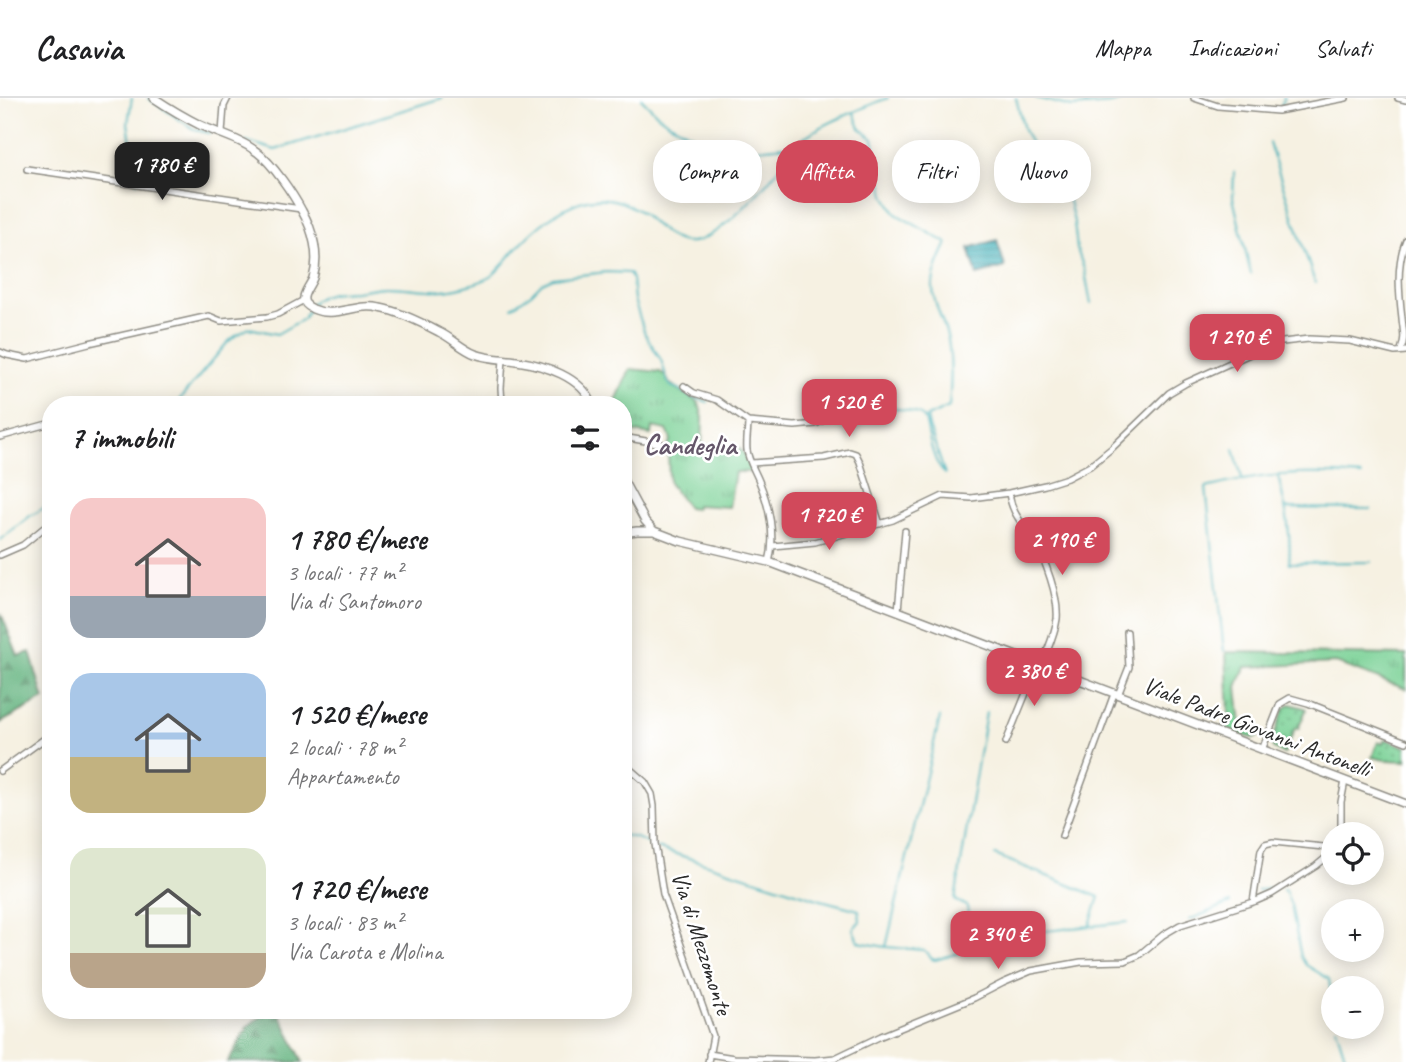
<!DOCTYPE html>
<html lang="it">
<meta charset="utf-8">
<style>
:root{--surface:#fff;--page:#f6f6f6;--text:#202124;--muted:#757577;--line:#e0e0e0;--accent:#d1495b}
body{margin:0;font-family:Caveat,sans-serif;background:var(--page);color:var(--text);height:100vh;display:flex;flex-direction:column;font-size:26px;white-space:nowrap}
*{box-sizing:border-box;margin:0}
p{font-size:23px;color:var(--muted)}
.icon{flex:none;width:38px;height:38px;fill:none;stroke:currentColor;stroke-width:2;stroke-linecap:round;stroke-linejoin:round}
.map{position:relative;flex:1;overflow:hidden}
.drawer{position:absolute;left:42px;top:298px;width:590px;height:623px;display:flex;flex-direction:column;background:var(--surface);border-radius:28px;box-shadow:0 4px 18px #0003}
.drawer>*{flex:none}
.banner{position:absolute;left:653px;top:42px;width:648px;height:63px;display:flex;gap:14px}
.buttons{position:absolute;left:1321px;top:724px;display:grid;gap:14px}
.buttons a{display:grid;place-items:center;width:63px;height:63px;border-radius:50%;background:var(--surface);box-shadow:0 4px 18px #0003;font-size:35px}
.price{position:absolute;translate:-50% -60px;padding:0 16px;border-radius:14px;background:var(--accent);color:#fff;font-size:23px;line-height:46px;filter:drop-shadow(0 2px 4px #0008)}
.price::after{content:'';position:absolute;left:50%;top:42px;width:21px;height:16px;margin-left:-10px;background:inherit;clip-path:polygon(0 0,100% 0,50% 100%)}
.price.active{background:#222;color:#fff}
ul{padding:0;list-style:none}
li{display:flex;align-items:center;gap:21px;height:175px;padding:0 28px}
li span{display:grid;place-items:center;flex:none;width:196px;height:140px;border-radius:21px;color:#555}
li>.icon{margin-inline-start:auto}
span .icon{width:84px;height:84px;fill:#fffc;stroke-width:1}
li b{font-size:30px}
h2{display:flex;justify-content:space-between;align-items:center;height:84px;padding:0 28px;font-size:30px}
.tag{padding:0 24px;border-radius:28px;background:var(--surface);box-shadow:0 4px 18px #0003;font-size:24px;line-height:63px}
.tag.active{background:var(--accent);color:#fff}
header{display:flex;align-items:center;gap:42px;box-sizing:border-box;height:98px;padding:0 35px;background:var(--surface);border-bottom:2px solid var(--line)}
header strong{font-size:33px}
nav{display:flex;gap:38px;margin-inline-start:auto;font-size:24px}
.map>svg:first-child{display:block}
.grass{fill:url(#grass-dots);stroke:#527e60;stroke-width:2}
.forest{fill:url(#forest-firs);stroke:#476f55;stroke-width:2}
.park{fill:url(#park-tufts);stroke:#527e60;stroke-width:2}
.water{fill:url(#water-rules);stroke:#356e72;stroke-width:2}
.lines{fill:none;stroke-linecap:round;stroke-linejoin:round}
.stream{stroke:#3fb0b9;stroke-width:2}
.street-casing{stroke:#908e86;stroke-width:8}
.secondary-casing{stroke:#908e86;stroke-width:10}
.street{stroke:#fff;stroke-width:5}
.secondary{stroke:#fff;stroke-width:7}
.labels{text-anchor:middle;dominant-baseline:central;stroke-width:5;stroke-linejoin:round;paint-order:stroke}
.street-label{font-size:24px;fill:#2b2b2b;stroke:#fff}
.quarter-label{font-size:28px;font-weight:bold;fill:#65576a;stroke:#fff}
</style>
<header>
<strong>Casavia</strong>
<nav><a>Mappa</a><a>Indicazioni</a><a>Salvati</a></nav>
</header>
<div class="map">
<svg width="1406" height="964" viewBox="0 0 1406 964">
<defs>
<pattern id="grass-dots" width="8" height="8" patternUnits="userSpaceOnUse" patternTransform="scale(1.75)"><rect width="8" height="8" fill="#7ad196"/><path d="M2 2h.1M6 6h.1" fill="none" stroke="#64aa7b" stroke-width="1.8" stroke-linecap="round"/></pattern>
<pattern id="forest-firs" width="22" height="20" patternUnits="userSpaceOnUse" patternTransform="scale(1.75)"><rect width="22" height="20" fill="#63b37f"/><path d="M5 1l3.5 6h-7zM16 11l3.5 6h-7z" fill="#529268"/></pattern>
<pattern id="park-tufts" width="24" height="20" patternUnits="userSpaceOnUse" patternTransform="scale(1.75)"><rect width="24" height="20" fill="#7ad196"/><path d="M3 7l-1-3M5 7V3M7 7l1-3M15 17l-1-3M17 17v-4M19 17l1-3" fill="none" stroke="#64aa7b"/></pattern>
<pattern id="water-rules" width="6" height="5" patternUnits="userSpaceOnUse" patternTransform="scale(1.75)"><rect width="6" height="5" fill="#3fb0b9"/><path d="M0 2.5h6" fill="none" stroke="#358f97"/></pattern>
</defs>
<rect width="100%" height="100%" fill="#fff"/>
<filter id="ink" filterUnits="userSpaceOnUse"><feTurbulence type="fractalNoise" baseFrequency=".0143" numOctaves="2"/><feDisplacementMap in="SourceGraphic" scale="14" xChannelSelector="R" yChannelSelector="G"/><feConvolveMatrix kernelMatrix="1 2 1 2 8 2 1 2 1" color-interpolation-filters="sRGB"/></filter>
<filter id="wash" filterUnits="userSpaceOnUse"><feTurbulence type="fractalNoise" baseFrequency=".00686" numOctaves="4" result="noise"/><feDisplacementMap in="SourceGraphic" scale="28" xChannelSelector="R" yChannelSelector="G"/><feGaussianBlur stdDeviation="1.57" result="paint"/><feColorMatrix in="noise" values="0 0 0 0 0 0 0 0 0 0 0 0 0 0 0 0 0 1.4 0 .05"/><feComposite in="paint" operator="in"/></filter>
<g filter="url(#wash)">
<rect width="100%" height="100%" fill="#f6f1e2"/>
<path class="grass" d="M1290 606 1305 610 1306 612 1298 631 1295 630 1284 656 1274 651 1271 645 1284 611Z
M1385 641 1406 649V663L1385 662 1372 659 1378 644 1383 646Z"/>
<path class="forest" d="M1 515 18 558 30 554 44 601 0 625Z
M271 912H278L303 964H228L248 928Z"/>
<path class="park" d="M630 271 660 274 666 278 669 285 699 305 703 320 702 349 740 351 749 362 754 374H735L729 409 696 407 695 411 688 410 669 385 668 347 671 342 667 332 652 329 651 337 630 333 623 319V306H610L615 305Z
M1226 554 1406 557V591L1336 565 1245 569 1237 589 1241 627 1260 633 1258 638 1252 640 1225 632 1229 618Z"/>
<path class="water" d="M997 142 1005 169 977 177 969 150Z"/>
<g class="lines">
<path class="stream" d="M132 0 128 25 137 84
M148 0 195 32 210 35
M641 0 658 17 666 23 717 50 737 53 795 47
M1016 0 1024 32 1041 65 1057 84 1069 103 1074 124 1077 151 1085 174 1091 206
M1036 0 1072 9 1111 6 1129 0
M1281 8 1284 0
M854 15 860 30 873 41 885 97 896 116 947 145C941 158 934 172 933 186 932 204 943 221 947 238 952 257 951 290 949 309L927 319 929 329 945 376
M246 43 275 52 442 0
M1269 45 1315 185
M1234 74 1233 100 1251 176
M311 206C324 193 339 194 355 193 366 192 376 189 386 189 417 189 434 197 465 188 473 186 482 184 490 179 500 172 507 161 515 152 533 131 565 104 593 101 609 99 625 104 639 113 656 125 673 150 697 143 723 135 759 95 776 74 784 64 789 52 798 44 812 32 828 26 844 18 859 12 873 5 888 0
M512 209 531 196 542 185 553 180 607 174 629 175 632 181 634 202 645 236 661 262 668 284 671 288 681 292 690 298 708 304
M176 306 227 245 234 239 249 230 277 236 303 221 309 211
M833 311C842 310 851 308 860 307 871 307 918 311 924 320 925 321 927 329 927 330 930 345 934 365 944 375
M1234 351 1242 380
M1278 378C1285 407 1292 435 1289 465L1371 464
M1285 410 1371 411
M0 442 30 418 51 406
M1224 553 1206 390C1260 376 1306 373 1362 378
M623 737 636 740 652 747
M657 750 821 802 859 812 860 823 853 831 858 843 863 845 886 849 924 852 932 861 935 862 969 852 972 849 967 808 955 802 986 614
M995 757 1099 799 1090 827
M1258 792 1274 791
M1283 792H1285L1291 807 1301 859 1306 867 1329 881 1334 919
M1189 822 1230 805
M973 841 1128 824
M886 849 940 619
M1336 929 1347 964"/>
</g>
</g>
<g filter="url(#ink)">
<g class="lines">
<defs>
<path id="street" d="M1194 0 1218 8 1278 13 1346 0
M1398 0 1406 2
M222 35 224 8 228 0
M27 71 301 111
M1401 252C1406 239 1403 233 1402 220 1399 195 1396 166 1406 142
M0 254 7 257 27 261 89 245 209 218 221 223 267 219 278 216 304 202
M684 288 694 295 717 302 748 324 795 328 816 326 826 321 828 310 826 294
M502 306 501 290 503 261
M748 324C748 333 746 343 747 352 748 362 755 373 759 383 769 407 776 438 769 464
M0 339 51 325
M623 339 668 347
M752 365 824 360 850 354 856 356 860 364 880 426
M1009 395C1012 417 1023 425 1034 443 1045 461 1059 499 1057 521 1055 536 1047 552 1042 567
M773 448 815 444 893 422 943 398 971 400 1009 395 1045 387 1067 380 1090 368 1112 350 1169 295 1186 285 1274 245 1309 241 1350 243 1395 254 1406 253
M0 457 23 447 51 424
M898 513 905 433
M1118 597 1129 569 1127 534
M1006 644 1038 566
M1262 652 1280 606 1290 600 1308 605 1406 644
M623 665 645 684 652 696 654 708 655 746 663 796 713 938 708 964
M0 673 51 636
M1341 737V704L1345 683
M1062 738 1114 596
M1253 804 1261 752 1265 746 1273 744 1334 750
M709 956 734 960 815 962 835 960 881 938 974 900 1003 885 1031 873 1081 864 1125 863 1139 857 1163 837 1180 827 1256 803 1272 796 1316 768 1334 753"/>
<path id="secondary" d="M154 0C169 10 184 19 200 27 219 36 241 41 257 54 273 66 293 96 302 113 313 132 320 158 313 180 311 186 305 192 304 199 303 205 307 208 313 211 335 221 357 204 380 210 397 213 424 226 439 234 452 240 462 251 475 256 488 261 504 261 517 263 544 267 582 279 592 306
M623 382 645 423 654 433
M623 435 637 433H654L680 443 769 464 1406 706"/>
</defs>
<use href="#street" class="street-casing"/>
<use href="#secondary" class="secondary-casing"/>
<use href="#street" class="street"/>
<use href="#secondary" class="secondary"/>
</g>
</g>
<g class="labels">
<g class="street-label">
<text transform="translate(1257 629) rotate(21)">Viale Padre Giovanni Antonelli</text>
<text transform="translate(702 845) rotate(72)">Via di Mezzomonte</text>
</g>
<g class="quarter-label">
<text x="690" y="346">Candeglia</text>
</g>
</g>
</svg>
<div class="buttons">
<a><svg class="icon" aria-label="locate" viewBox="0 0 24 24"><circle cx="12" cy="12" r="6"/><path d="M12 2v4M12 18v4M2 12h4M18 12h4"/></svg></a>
<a>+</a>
<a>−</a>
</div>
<b class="price active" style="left:162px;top:104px">1 780 €</b>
<b class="price" style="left:1237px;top:276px">1 290 €</b>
<b class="price" style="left:849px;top:341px">1 520 €</b>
<b class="price" style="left:829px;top:454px">1 720 €</b>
<b class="price" style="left:1062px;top:479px">2 190 €</b>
<b class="price" style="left:1034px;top:610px">2 380 €</b>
<b class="price" style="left:998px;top:873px">2 340 €</b>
<div class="banner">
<a class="tag">Compra</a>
<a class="tag active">Affitta</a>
<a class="tag">Filtri</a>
<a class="tag">Nuovo</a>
</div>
<section class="drawer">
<h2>7 immobili<svg class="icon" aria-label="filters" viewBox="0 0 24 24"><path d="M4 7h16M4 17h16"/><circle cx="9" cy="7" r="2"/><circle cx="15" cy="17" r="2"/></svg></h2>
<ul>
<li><span style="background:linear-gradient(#f6c9c9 70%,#9aa5b1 0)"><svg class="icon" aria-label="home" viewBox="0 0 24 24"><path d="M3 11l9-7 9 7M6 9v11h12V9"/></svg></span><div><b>1 780 €/mese</b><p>3 locali · 77 m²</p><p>Via di Santomoro</p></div></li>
<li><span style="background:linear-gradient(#a9c7e8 60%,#c2b280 0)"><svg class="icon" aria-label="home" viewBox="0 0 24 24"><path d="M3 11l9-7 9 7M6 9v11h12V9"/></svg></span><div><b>1 520 €/mese</b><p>2 locali · 78 m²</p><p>Appartamento</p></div></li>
<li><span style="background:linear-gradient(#dfe7d0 75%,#b9a48a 0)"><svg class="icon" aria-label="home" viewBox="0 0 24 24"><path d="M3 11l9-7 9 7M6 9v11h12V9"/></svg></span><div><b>1 720 €/mese</b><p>3 locali · 83 m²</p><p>Via Carota e Molina</p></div></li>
</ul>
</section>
</div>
